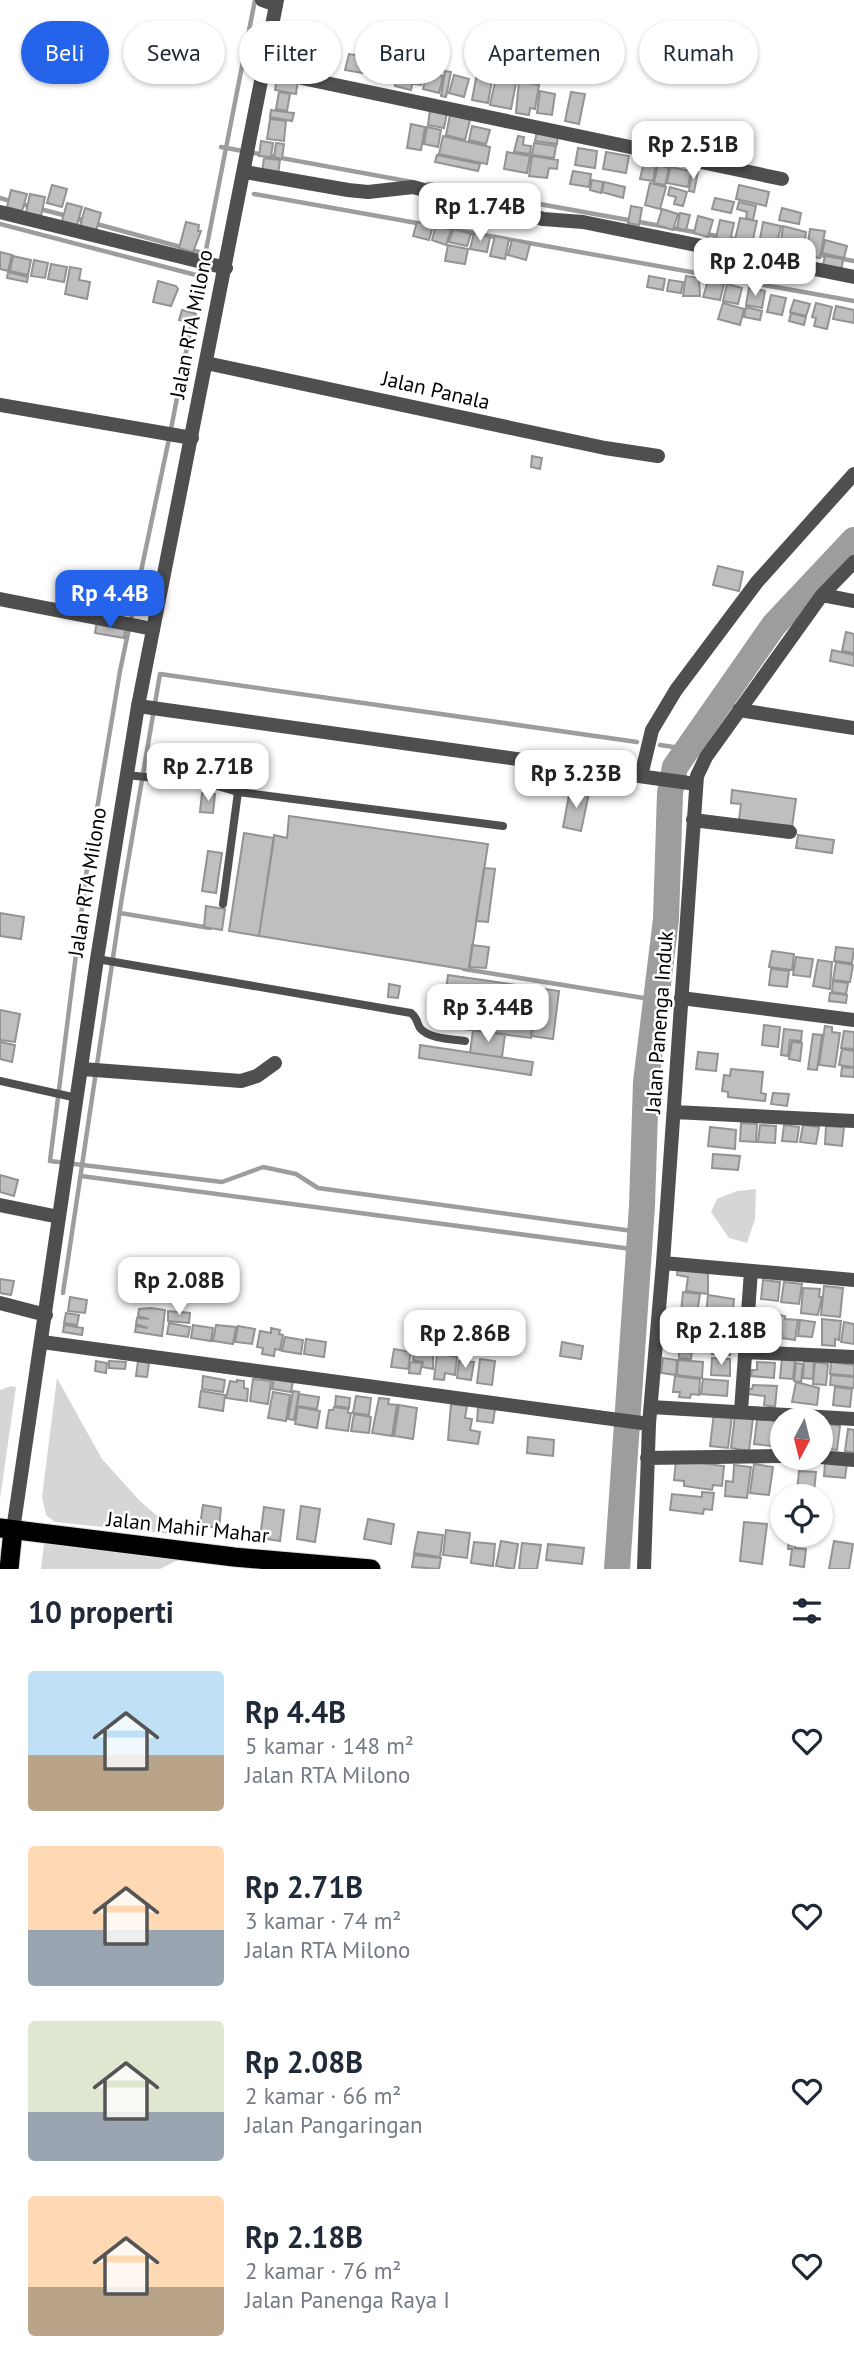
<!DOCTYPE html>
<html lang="id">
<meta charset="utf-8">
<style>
:root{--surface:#fff;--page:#f2f2f3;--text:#1f2937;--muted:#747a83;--accent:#2563eb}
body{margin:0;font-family:"PT Sans",sans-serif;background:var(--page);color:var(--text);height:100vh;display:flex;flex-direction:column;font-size:26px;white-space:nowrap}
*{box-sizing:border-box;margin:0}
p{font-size:23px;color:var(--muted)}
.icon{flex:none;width:38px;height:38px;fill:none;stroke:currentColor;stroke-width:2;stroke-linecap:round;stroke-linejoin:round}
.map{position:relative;height:1569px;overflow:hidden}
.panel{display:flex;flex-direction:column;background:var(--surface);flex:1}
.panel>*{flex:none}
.hud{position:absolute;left:21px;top:21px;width:812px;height:63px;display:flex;gap:14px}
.needle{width:46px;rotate:187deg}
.controls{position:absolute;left:770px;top:1407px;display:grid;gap:14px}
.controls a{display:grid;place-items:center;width:63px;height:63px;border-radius:50%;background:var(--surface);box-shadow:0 2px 5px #0004;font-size:35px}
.price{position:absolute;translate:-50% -60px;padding:0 16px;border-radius:14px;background:#fff;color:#222;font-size:23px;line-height:46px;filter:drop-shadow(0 2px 4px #0008)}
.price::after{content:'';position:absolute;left:50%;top:42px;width:21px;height:16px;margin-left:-10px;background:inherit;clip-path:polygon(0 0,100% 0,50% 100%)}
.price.current{background:var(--accent);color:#fff}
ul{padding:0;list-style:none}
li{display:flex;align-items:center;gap:21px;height:175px;padding:0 28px}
li span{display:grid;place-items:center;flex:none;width:196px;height:140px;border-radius:7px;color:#555}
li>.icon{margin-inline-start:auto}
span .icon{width:84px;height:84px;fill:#fffc;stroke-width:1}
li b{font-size:30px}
h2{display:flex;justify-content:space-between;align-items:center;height:84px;padding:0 28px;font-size:30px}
.tag{padding:0 24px;border-radius:32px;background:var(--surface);box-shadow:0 2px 5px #0004;font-size:24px;line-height:63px}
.tag.current{background:var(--accent);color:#fff}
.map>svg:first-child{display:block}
.green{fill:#d6d6d6}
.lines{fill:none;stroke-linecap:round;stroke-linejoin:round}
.stream{stroke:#9d9d9d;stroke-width:4.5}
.river{stroke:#9d9d9d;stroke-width:26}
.building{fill:#bfbfbf;stroke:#939393;stroke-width:2}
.trunk-casing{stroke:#dbdbdb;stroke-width:21}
.service{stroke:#4f4f4f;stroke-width:8}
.minor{stroke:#4f4f4f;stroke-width:14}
.tertiary{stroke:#4f4f4f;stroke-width:14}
.trunk{stroke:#000;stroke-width:19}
.labels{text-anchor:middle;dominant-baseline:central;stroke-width:5;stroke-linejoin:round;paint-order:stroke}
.street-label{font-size:21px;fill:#000;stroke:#fff}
</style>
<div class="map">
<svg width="854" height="1569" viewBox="0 0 854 1569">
<rect width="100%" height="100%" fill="#fff"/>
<path class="green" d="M756 1189 755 1219 747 1243 729 1238 711 1212 717 1199 737 1191Z
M57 1378 102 1459 139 1500 179 1535 55 1522 46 1515 42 1497Z
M11 1386 16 1387 0 1499V1390Z
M44 1544 186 1556 160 1569H41Z"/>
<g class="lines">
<path class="stream" d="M255 0 170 434 120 671 86 875 50 1161 222 1182 263 1167 296 1174 318 1188 640 1232
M221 147 412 182
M428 184 739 240
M254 194 854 301
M0 198 13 202
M21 204 67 216
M75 218 206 254
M0 224 196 275
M793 250 854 261
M660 745 687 749
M120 913 210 928
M464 969 656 1000
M81 1176 639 1250
M63 1293 122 897 160 674 637 742
M624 1563 643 1294 647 1164 672 932 670 793"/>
<path class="river" d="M617 1569 642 1206 646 1082 666 919 670 793 675 767 774 625 854 540"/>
</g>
<path class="building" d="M299 40 315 43 311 61 296 58Z
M349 54 367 57 363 73 345 70Z
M376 57 398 61 395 81 373 77Z
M401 57 417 60 411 90 395 86Z
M418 60 426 62 421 85 414 84Z
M430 60 443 63 441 73 428 70Z
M445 71 451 72 446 97 441 96Z
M427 72 443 76 439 93 423 89Z
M497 73 517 78 511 109 490 105Z
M454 75 469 79 464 97 449 93Z
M277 76 298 80 296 94 275 90Z
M476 78 492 80 488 103 472 100Z
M519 81 539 85 535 109 530 108 529 115 516 113Z
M540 91 555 94 552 115 537 113Z
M279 92 290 94 287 111 276 109Z
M571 92 585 94 579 124 565 121Z
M271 110 294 113 292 121 270 117Z
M430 110 447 113 444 128 428 125Z
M450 115 470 120 465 140 446 135Z
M270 119 286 121 284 141 267 139Z
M411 124 425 127 421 150 407 148Z
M472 126 490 130 486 144 469 140Z
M427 127 441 130 438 147 424 144Z
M537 131 558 135 557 144 535 141Z
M443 136 490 147 487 164 439 154Z
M518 136 524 137 523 145 531 146 530 154 514 152Z
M261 141 273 143 271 157 259 156Z
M276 143 284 144 282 159 274 157Z
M534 143 556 146 554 158 532 155Z
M578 148 597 151 595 168 575 165Z
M507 152 530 156 527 173 504 169Z
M606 152 629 156 626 173 603 169Z
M437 155 480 164 478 171 435 162Z
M532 156 558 160 557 169 549 168 547 178 529 176Z
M264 158 280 160 278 175 262 173Z
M644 162 656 164 653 181 640 179Z
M658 165 669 168 665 185 654 183Z
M670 167 691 171 688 187 667 183Z
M692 170 698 172 694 192 689 191Z
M573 171 591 174 589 187 570 184Z
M592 180 603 182 601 193 590 190Z
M604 182 625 187 623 198 602 192Z
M650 183 666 187 660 209 645 205Z
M52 185 67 189 62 207 47 203Z
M739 185 769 192 766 206 736 199Z
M670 187 687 192 683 206 674 204 676 197 668 195Z
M11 190 27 194 22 211 7 207Z
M30 194 45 197 41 216 26 213Z
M715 198 734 202 731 213 712 209Z
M739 202 756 206 753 220 746 218 747 212 737 209Z
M67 203 82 207 77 225 62 221Z
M631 206 642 208 639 225 628 223Z
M85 208 101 213 96 231 80 226Z
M782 208 801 213 799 224 779 220Z
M662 209 678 214 673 230 657 225Z
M680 213 690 215 686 230 677 228Z
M698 216 713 220 708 237 694 233Z
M740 218 757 221 752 244 735 240Z
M720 220 734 223 730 241 716 238Z
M186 222 199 225 198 231H201L193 252 179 248Z
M417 222 433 226 429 240 413 236Z
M763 222 781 226 776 248 759 245Z
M436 225 451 230 446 245 432 240Z
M783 226 806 232 805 240 798 239 796 251 780 249Z
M453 229 471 234 467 246 449 242Z
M810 229 825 231 820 258 806 256Z
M474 233 490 237 487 252 470 249Z
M495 236 509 239 505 259 490 256Z
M512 240 530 244 526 260 508 255Z
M825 240 847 246 844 258 822 253Z
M448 245 468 249 465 264 445 261Z
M0 252 12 255 8 271 0 269Z
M13 256 31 260 28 275 10 271Z
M825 256 843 259 841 273 822 269Z
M34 260 48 263 45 278 31 276Z
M51 264 67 267 64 282 48 279Z
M70 267 81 269 79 280 90 282 87 299 65 294Z
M8 272 28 277 27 282 7 278Z
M649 276 665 279 663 290 647 287Z
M686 276 699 278 700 296H683Z
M669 280 683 282 681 293 667 291Z
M158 281 176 286 178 289 171 306 153 302Z
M708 281 724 284 720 300 703 297Z
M727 284 742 288 738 304 723 301Z
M749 288 765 291 762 308 746 305Z
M771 295 786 298 782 315 767 312Z
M794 300 810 304 806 316 790 312Z
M723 303 744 309 740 325 718 319Z
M816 303 832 307 827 329 814 326 816 318 812 317Z
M836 306 854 310V323L833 319Z
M746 307 762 311 760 320 744 317Z
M182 310 196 314 194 324 179 320Z
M791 313 806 317 804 325 789 321Z
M532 456 542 458 540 469 531 467Z
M718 566 743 572 739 591 713 585Z
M97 621 126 627 124 638 95 633Z
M846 632 854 634V653L842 651Z
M832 650 854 655V666L830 661Z
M570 790 589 793 581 831 563 827Z
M732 790 796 799 792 827 739 820 741 804 731 803Z
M202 793 215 794 213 813 200 812Z
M289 816 488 844 469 970 259 936 274 835 287 838Z
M244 833 274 838 259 936 229 931Z
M798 835 834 840 832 853 796 848Z
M208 851 222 853 216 893 202 891Z
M484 868 495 869 488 922 476 921Z
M206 906 225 909 222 930 204 927Z
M0 913 24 917 21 939 0 936Z
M472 945 489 947 486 968 469 967Z
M836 947 854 949 852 963 834 961Z
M772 951 794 954 792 970 769 967Z
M796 957 813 959 810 977 793 975Z
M818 960 832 962 830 989 813 986Z
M836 962 853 965 850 982 833 980Z
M771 969 789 971 787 987 769 985Z
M448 975 538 988 531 1038 441 1026Z
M833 981 848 983 846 994 832 992Z
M389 984 400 986 398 998 388 997Z
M538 988 559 991 553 1039 531 1036Z
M830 993 847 995 846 1003 829 1001Z
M0 1010 20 1014 15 1042 0 1040Z
M764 1025 780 1027 778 1047 762 1045Z
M825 1026 832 1027V1032L840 1033 835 1067 819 1065Z
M784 1029 802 1031 801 1041 790 1040 788 1056 781 1055Z
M473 1030 505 1034 502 1057 470 1053Z
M844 1031 854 1032V1049L841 1048Z
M813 1034 822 1035 817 1070 808 1069Z
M0 1042 15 1045 12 1062 0 1059Z
M792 1042 802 1043 800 1061 789 1059Z
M420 1045 533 1062 531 1075 419 1058Z
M842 1049 854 1051V1067L839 1065Z
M698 1052 718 1054 716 1071 696 1069Z
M842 1067 854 1068V1077L841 1076Z
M731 1069 763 1072 761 1093 766 1094 765 1101 728 1097V1092L722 1091 724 1075 730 1076Z
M773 1093 789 1094 787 1106 771 1104Z
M741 1123 757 1124 756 1142 740 1141Z
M760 1125 776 1126 775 1143 758 1142Z
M784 1125 799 1127 797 1142 782 1141Z
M803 1125 819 1127 816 1144 800 1142Z
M826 1126 844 1127 842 1146 825 1144Z
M710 1127 736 1130 735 1149 708 1146Z
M713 1154 740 1156 738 1170 712 1168Z
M0 1175 18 1180 14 1196 0 1192Z
M678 1268 708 1272V1294L686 1291 688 1277 677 1275Z
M0 1279 14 1281 11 1295 0 1293Z
M763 1280 780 1282 778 1301 761 1299Z
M784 1282 802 1284 799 1304 781 1302Z
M824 1286 843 1288 840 1317 821 1315Z
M803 1288 820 1289 819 1297H822L818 1315 801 1313Z
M683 1292 700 1294 697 1313 681 1312Z
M708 1295 734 1299 732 1318 706 1315Z
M70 1297 87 1300 85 1313 68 1311Z
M151 1308 165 1310 162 1336 135 1332 136 1326 148 1328 136 1324 137 1318 149 1319 138 1316 139 1309Z
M168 1311 190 1313 189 1323 168 1321Z
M760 1311 776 1313 774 1332H768V1337L759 1336Z
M66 1313 79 1315 77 1325 64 1323Z
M779 1315 785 1316V1319L798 1320 795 1340 781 1338 782 1334 777 1333Z
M683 1316 698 1318 695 1337 673 1331 675 1319 683 1320Z
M716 1318 733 1320 731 1333 714 1331Z
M822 1319 841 1321 839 1340 835 1339V1346L822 1345Z
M800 1320 815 1322 812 1337 798 1336Z
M844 1322 854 1324V1344L841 1342Z
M169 1323 190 1327 188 1337 167 1334Z
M64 1325 83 1328 82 1335 63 1332Z
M193 1325 213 1328 211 1341 191 1338Z
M216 1325 236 1327 233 1344 213 1341Z
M238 1326 255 1329 252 1344 235 1342Z
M271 1328 280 1330 279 1334 283 1335 280 1350 275 1349 274 1356 262 1354 263 1348 257 1347 260 1331 271 1333Z
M714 1333 731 1335 730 1355 712 1354Z
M285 1337 303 1340 301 1354 282 1351Z
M670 1337 693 1338 691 1359 679 1358V1351L669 1350Z
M306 1339 326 1342 324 1357 304 1354Z
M416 1339 433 1342V1369L422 1367 423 1362 413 1360Z
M439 1339 451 1341 449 1356 457 1357 455 1375 445 1373 444 1380 434 1379Z
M562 1342 583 1346 581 1359 560 1356Z
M462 1345 471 1347 470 1359 460 1358Z
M394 1349 411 1352 408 1369 391 1367Z
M663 1358 677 1360 676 1375 661 1373Z
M712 1358 730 1359V1376L711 1375Z
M782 1358 795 1359 793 1379 780 1378Z
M480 1359 495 1361 492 1385 477 1383Z
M678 1360 703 1362 702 1378 677 1375Z
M96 1361 107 1363 106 1373 95 1371Z
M109 1361 126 1362 125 1369 109 1368Z
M138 1361 149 1363 147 1377 136 1376Z
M459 1361 474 1362 471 1380 457 1378Z
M804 1361 814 1362 813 1379 803 1378Z
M410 1362 422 1363 420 1374 409 1373Z
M757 1362 775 1363 774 1378 751 1376 752 1370H757Z
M815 1362 828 1364 826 1385 813 1384Z
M831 1362 854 1365V1376L830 1374Z
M796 1363 803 1364 801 1382 794 1381Z
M831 1375 854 1377V1388L830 1385Z
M203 1376 225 1380 223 1392 202 1389Z
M675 1376 700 1379 699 1395 691 1394 690 1398 679 1397 680 1392H673Z
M274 1377 293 1381 291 1392 272 1389Z
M253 1379 271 1381 268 1404 250 1401Z
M703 1379 728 1381 727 1396 701 1394Z
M237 1380 244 1381V1388L248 1389 247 1401 226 1398 230 1381 237 1382Z
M796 1382 819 1388 817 1405 792 1402Z
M753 1385 777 1386 775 1407 764 1405 765 1396 747 1394 748 1389H752Z
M835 1387 852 1389 850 1407 833 1405Z
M201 1391 225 1395 223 1411 199 1407Z
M293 1391 299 1392 294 1420 288 1419Z
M273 1392 290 1395 286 1421 268 1418Z
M299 1394 319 1397 317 1409 297 1406Z
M336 1396 350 1398 349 1408 335 1406Z
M356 1396 371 1398 369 1415 353 1413Z
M379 1398 389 1399 388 1404 397 1405 392 1436 372 1433Z
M451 1404 467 1406 465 1418 472 1419 470 1430 480 1432 478 1444 448 1440Z
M399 1405 417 1408 413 1439 394 1436Z
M298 1407 320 1411 317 1428 295 1424Z
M334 1407 348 1409V1413H351L348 1431 326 1428 329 1410H333Z
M478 1407 495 1409 493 1423 477 1421Z
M714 1413 732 1416 728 1448 710 1446Z
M354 1414 371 1417 369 1433 351 1431Z
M735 1415 753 1418 749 1451 731 1448Z
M757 1419 775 1421 772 1446 754 1444Z
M822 1423 840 1426 837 1450 821 1448Z
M848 1429 854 1430V1453L845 1451Z
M528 1437 554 1440 553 1456 527 1453Z
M676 1460 724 1466 722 1486 713 1485 712 1490 684 1486V1481L674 1480Z
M825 1462 847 1464 845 1478 824 1476Z
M754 1464 773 1467 769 1495 750 1493Z
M734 1465 751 1467 747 1498 725 1496 726 1481 733 1482Z
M799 1471 816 1472 814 1492 797 1491Z
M702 1492 714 1493 712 1510 704 1509 703 1514 670 1510 672 1494 702 1497Z
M203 1505 221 1508 219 1528 200 1525Z
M301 1506 320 1509 315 1542 297 1539Z
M264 1507 284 1510 280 1541 260 1538Z
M368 1519 394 1524 391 1544 364 1539Z
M744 1522 767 1524 762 1564 740 1561Z
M446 1530 470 1533 467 1558 443 1555Z
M418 1532 443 1535 440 1557 414 1553Z
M789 1540 796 1541 795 1548 806 1549 804 1567 790 1565 792 1549H788Z
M501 1541 518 1544 514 1569 496 1566Z
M834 1541 853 1544 849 1569H829Z
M474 1542 495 1544 493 1566 471 1563Z
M522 1543 541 1545 537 1569H519Z
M548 1544 584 1548 582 1564 546 1560Z
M414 1555 441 1558 439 1569 412 1567Z"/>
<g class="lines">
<defs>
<path id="trunk" d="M0 1528 234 1557 371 1569
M9 1569 13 1530"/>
</defs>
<use href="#trunk" class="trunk-casing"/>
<path class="service" d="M127 775 210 784 238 792 223 904
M238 792 503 826
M97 959 411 1013C418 1018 416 1022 420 1028 429 1039 451 1039 465 1041
M0 1081 77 1098"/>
<path class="minor" d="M262 0 276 5
M264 70 782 179
M245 172 348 190 368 192 413 187 475 204 488 201 543 219 583 222 854 277
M0 212 226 268
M206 363 605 448 658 456
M0 405 192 438
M822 595 854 601
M0 599 153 629
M138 706 696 784
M739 710 854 728
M641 776 652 730 676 690 757 582 854 474
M693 820 790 832
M681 998 854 1020
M82 1069 241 1081 257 1076 275 1063
M674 1112 854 1121
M0 1205 59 1217
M663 1263 854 1280
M0 1303 46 1315
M42 1342 649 1424
M745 1352 854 1357
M651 1407 854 1419
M741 1411 751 1271
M821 1457 854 1460
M647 1458 782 1456
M644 1569 649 1424 663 1263 697 776 706 757 822 595 854 562"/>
<path class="tertiary" d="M13 1530 97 959 138 706 277 0"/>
<use href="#trunk" class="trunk"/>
</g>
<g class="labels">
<g class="street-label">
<text transform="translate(191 324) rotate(-79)">Jalan RTA Milono</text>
<text transform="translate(436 390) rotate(13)">Jalan Panala</text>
<text transform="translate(87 882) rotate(-81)">Jalan RTA Milono</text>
<text transform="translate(659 1022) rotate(-86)">Jalan Panenga Induk</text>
<text transform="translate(188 1527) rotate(6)">Jalan Mahir Mahar</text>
</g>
</g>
</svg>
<div class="controls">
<a><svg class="needle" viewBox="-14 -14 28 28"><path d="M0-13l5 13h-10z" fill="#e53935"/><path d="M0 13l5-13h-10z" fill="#747a83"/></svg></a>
<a><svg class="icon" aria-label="locate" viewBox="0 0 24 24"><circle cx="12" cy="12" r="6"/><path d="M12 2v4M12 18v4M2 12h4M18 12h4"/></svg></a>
</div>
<b class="price" style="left:693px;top:181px">Rp 2.51B</b>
<b class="price" style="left:480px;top:243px">Rp 1.74B</b>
<b class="price" style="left:755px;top:298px">Rp 2.04B</b>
<b class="price current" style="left:110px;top:630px">Rp 4.4B</b>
<b class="price" style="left:208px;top:803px">Rp 2.71B</b>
<b class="price" style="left:576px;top:810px">Rp 3.23B</b>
<b class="price" style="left:488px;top:1044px">Rp 3.44B</b>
<b class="price" style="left:179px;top:1317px">Rp 2.08B</b>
<b class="price" style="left:721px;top:1367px">Rp 2.18B</b>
<b class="price" style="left:465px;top:1370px">Rp 2.86B</b>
<div class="hud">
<a class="tag current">Beli</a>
<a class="tag">Sewa</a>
<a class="tag">Filter</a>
<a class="tag">Baru</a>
<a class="tag">Apartemen</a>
<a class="tag">Rumah</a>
</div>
</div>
<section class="panel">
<h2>10 properti<svg class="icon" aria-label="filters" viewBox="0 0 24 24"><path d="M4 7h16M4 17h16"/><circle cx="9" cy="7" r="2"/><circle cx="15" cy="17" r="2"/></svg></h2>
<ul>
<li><span style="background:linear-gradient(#bfe0f5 60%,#b9a48a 0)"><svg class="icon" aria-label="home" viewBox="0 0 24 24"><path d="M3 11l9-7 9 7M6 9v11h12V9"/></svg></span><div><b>Rp 4.4B</b><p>5 kamar · 148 m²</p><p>Jalan RTA Milono</p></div><svg class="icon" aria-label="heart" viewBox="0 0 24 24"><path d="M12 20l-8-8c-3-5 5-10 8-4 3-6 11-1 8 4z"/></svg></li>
<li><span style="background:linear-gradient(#ffd9b3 60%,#9aa5b1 0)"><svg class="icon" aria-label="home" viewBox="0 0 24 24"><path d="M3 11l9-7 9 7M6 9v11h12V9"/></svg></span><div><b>Rp 2.71B</b><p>3 kamar · 74 m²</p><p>Jalan RTA Milono</p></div><svg class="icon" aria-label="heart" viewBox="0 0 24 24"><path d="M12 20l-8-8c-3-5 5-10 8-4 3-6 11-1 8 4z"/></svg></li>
<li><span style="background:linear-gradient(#dfe7d0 65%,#9aa5b1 0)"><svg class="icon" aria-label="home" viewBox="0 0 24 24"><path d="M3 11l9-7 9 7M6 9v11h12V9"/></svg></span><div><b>Rp 2.08B</b><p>2 kamar · 66 m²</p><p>Jalan Pangaringan</p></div><svg class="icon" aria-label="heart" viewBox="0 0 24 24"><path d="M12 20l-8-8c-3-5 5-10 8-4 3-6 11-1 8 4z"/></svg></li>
<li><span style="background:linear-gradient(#ffd9b3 65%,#b9a48a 0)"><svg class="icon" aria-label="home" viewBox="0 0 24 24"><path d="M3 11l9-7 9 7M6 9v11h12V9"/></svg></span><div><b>Rp 2.18B</b><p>2 kamar · 76 m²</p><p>Jalan Panenga Raya I</p></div><svg class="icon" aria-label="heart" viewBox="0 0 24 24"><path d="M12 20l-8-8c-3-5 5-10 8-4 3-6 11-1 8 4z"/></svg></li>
</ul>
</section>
